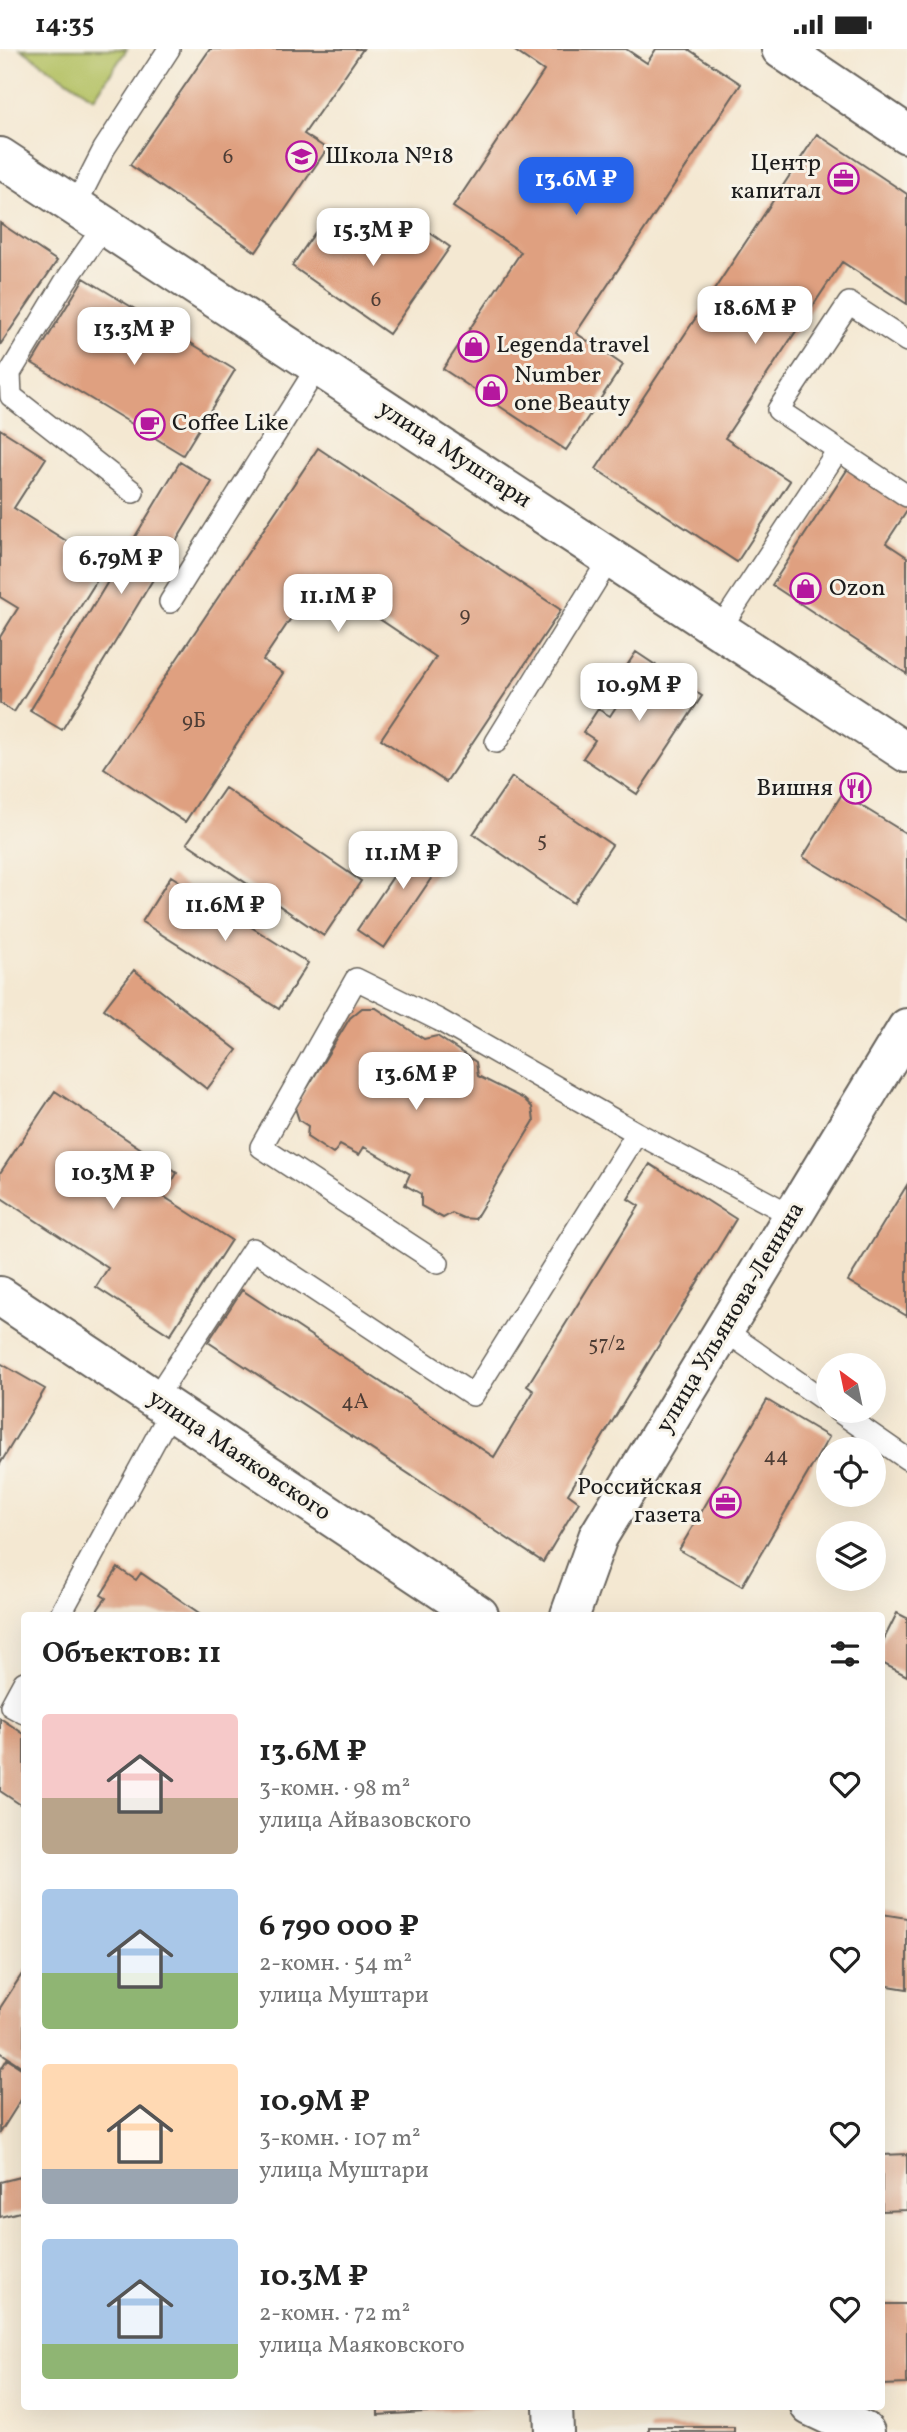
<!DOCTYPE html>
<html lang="ru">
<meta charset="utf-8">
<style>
:root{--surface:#fff;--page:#f2f2f2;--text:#222;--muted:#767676;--accent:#2563eb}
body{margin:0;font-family:Vollkorn,serif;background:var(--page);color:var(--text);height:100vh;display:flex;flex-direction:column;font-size:26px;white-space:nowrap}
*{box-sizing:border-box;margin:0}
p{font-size:23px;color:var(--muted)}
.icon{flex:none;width:38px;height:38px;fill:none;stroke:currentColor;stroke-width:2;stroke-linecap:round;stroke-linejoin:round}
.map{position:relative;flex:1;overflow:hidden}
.panel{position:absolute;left:21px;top:1563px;width:864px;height:798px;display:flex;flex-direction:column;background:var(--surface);border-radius:7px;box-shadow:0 7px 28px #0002}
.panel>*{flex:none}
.needle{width:46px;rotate:327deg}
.tools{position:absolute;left:816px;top:1304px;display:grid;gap:14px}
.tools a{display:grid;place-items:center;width:70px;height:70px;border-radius:50%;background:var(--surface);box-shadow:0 7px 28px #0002;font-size:35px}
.price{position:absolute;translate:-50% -60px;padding:0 16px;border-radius:14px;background:#fff;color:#222;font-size:23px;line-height:46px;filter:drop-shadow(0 2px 4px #0008)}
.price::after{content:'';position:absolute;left:50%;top:42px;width:21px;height:16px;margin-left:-10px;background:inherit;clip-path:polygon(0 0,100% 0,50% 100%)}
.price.selected{background:var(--accent);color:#fff}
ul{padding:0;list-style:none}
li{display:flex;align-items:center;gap:21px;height:175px;padding:0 21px}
li span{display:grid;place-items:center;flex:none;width:196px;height:140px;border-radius:7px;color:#555}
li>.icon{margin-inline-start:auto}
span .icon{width:84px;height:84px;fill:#fffc;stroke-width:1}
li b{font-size:30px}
h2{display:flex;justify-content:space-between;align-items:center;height:84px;padding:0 21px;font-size:30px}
.status{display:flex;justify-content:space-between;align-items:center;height:49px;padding:0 35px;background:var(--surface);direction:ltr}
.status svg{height:19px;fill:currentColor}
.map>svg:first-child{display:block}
.green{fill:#b4c163;stroke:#686e40;stroke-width:2}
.building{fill:#dfa080}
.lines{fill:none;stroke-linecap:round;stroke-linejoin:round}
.lane-casing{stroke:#68635c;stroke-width:24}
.street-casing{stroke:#68635c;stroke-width:42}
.lane{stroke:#fff;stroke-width:21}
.street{stroke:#fff;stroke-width:38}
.labels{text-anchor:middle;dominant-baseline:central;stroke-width:6;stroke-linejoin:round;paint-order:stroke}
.number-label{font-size:21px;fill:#4d3d35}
.poi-label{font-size:24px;fill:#1c1c1c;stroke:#f7f3e8;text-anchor:start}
.street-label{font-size:24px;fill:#1c1c1c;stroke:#f7f3e8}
</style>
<div class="status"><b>14:35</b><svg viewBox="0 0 49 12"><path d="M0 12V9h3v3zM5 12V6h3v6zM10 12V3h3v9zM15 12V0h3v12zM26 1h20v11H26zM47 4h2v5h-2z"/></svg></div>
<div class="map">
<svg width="907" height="2383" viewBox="0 0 907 2383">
<rect width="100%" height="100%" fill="#f7f3e8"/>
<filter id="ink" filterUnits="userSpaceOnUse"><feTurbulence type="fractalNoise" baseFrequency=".0143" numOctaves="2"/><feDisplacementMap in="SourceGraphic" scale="14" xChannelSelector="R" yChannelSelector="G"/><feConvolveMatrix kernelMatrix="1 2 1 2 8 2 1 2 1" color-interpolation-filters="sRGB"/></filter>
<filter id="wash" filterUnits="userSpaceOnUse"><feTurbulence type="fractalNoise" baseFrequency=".00686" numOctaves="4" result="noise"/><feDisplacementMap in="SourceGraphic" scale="28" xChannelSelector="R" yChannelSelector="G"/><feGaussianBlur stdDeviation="1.57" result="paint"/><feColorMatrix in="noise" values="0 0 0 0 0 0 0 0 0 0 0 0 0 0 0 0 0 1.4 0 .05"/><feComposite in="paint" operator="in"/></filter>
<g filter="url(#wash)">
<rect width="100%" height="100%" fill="#f4e8d2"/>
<path class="green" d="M21 0H127L94 49Z"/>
<g id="blocks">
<path class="building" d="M210 0H363L304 85 327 100 256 203 130 116Z
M512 0H626L647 14 656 0H688L741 35 576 284 623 316 566 401 443 320 521 203 453 158 544 22Z
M817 85 907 145V255L842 213 725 389 790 432 737 513 596 420Z
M402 164 450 198 389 285 292 217 327 166 377 201Z
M0 174 57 212 0 296Z
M84 229 235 321 183 406 32 314Z
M0 380 46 409 14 459 106 517 14 663 0 654V588L18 559 0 548Z
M318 399 561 561 446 733 381 690 436 608 318 529 263 611 283 624 185 773 104 719Z
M180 413 212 433 62 681 30 662Z
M851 415 907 452V462L886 494 907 508V625L772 536Z
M636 603 702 647 637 745 583 709 595 691 583 683 598 660 610 667 621 650 610 642Z
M512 728 612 796 573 854 473 785Z
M225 739 361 832 324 887 187 794Z
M842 745 907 785V872L803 808Z
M422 785 449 803 384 899 357 881Z
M171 827 308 914 279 960 142 873Z
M134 921 237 1001 207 1040 104 960Z
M362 959H376L424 990 437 987 476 1013 478 1027 524 1050 532 1058 534 1072 475 1170 463 1169 452 1164 443 1169 421 1157V1145L405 1136 410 1125 364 1098 359 1106 340 1096 333 1105 307 1088 308 1077 299 1071 295 1059 350 969Z
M55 1042 177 1124 163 1147 231 1191 170 1286 96 1238 108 1219 0 1148V1124Z
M650 1115 736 1170 568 1445 579 1453 543 1513 208 1293 242 1241 494 1408 534 1342 527 1337 639 1157 628 1150Z
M907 1136V1267L848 1232Z
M0 1314 45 1340 0 1415Z
M767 1351 829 1388 742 1537 679 1501Z
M118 1519 136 1531 141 1524 202 1566H94L106 1549 101 1546Z
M897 1564 907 1569V1627L882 1614V1594Z
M0 1669 24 1685V1758L0 1742Z
M882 1865 907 1869V1940L882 1936Z
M24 1922V2019L0 2003V1959Z
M7 2010 24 2021V2046L0 2084V2022Z
M907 2105V2161L882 2162V2106Z
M24 2127V2162L0 2168V2133Z
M882 2255H907V2335L882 2336Z
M378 2357H488V2359L378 2366Z
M649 2378H734V2383H649Z"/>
</g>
</g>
<g filter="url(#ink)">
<use href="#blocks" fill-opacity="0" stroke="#68635c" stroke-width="2"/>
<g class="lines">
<defs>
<path id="lane" d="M75 157 104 100 169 0
M104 177 65 233 10 324 11 347 133 443
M907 292 849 254 778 361 907 447
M170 553 318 317
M719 581 838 401
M496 693 610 509
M438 1214 261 1098 356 930 439 971 637 1084 793 1167
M724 1281 828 1354
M155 1350 253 1200 473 1346 637 1084
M838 1362 907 1410
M60 1566 171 1362
M24 1633 11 1657 24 1664"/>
<path id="street" d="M781 0 907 85
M0 108 907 704
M0 1247 479 1566
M570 1566 598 1488 907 979
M553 2357 554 2383
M810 2357 865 2383"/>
</defs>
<use href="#lane" class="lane-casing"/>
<use href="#street" class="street-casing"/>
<use href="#lane" class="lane"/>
<use href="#street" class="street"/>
</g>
</g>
<defs>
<symbol id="school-ring" viewBox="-11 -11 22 22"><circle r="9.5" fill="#f7f3e8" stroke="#b5179e" stroke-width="1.5"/><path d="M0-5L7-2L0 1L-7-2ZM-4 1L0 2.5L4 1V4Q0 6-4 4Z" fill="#b5179e"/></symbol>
<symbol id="office-ring" viewBox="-11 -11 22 22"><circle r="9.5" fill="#f7f3e8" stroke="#b5179e" stroke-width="1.5"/><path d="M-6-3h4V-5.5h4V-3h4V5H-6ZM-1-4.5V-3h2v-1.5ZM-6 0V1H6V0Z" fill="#b5179e"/></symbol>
<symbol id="shop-ring" viewBox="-11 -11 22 22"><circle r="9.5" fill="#f7f3e8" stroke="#b5179e" stroke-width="1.5"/><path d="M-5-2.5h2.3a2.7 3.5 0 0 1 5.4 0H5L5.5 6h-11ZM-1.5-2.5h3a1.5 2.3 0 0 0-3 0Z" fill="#b5179e"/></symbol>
<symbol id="cafe-ring" viewBox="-11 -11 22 22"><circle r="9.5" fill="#f7f3e8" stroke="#b5179e" stroke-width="1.5"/><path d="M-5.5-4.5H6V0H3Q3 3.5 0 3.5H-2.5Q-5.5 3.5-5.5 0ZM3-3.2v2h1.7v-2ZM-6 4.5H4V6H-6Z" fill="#b5179e"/></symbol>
<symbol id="restaurant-ring" viewBox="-11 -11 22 22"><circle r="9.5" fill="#f7f3e8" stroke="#b5179e" stroke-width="1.5"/><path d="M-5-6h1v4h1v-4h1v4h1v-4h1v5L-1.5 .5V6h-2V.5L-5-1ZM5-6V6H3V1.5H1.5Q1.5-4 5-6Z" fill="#b5179e"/></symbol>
</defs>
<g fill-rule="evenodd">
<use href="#school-ring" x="284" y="90" width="35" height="35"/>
<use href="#office-ring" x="826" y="112" width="35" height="35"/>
<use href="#shop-ring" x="456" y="280" width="35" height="35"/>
<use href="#shop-ring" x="474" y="324" width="35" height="35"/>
<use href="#cafe-ring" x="132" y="358" width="35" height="35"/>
<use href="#shop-ring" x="788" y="522" width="35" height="35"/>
<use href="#restaurant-ring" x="838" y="722" width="35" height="35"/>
<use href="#office-ring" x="708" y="1436" width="35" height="35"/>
</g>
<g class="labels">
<g class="number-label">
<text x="228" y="108">6</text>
<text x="376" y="251">6</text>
<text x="465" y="566">9</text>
<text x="194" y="672">9Б</text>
<text x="542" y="791">5</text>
<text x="607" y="1295">57/2</text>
<text x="355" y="1353">4А</text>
<text x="776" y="1407">44</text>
</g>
<g class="poi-label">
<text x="325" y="108">Школа №18</text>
<text x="821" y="115" text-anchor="end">Центр<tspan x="821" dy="28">капитал</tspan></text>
<text x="496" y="297">Legenda travel</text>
<text x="514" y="327">Number<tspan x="514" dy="28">one Beauty</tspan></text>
<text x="172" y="375">Coffee Like</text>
<text x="829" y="540">Ozon</text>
<text x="833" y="740" text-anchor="end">Вишня</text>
<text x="702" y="1439" text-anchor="end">Российская<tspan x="702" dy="28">газета</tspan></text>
</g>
<g class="street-label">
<text transform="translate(454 406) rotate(33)">улица Муштари</text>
<text transform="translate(731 1269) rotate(-59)">улица Ульянова-Ленина</text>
<text transform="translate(239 1407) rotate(34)">улица Маяковского</text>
</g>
</g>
</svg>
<div class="tools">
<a><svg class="needle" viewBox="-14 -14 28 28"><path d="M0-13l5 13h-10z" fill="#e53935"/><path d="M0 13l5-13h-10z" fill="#767676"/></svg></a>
<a><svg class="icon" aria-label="locate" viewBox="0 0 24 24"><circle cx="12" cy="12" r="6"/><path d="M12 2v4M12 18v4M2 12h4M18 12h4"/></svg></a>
<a><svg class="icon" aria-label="layers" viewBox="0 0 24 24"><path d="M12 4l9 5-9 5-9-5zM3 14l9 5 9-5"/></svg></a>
</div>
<b class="price selected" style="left:576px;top:168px">13.6M ₽</b>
<b class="price" style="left:373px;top:219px">15.3M ₽</b>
<b class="price" style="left:755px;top:297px">18.6M ₽</b>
<b class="price" style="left:134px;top:318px">13.3M ₽</b>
<b class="price" style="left:121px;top:547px">6.79M ₽</b>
<b class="price" style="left:338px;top:585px">11.1M ₽</b>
<b class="price" style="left:639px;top:674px">10.9M ₽</b>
<b class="price" style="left:403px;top:842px">11.1M ₽</b>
<b class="price" style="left:225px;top:894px">11.6M ₽</b>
<b class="price" style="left:416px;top:1063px">13.6M ₽</b>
<b class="price" style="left:113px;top:1162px">10.3M ₽</b>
<section class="panel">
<h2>Объектов: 11<svg class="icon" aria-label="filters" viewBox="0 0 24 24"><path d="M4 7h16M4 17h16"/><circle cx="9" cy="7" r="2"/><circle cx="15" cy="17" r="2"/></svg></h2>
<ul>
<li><span style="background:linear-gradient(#f6c9c9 60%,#b9a48a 0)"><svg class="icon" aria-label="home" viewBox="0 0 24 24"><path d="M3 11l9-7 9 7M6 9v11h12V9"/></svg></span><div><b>13.6M ₽</b><p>3-комн. · 98 m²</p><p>улица Айвазовского</p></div><svg class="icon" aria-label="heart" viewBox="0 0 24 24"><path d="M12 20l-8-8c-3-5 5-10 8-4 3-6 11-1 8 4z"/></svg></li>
<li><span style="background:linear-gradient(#a9c7e8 60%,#8fb573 0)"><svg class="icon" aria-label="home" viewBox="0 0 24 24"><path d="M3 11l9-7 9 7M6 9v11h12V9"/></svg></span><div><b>6 790 000 ₽</b><p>2-комн. · 54 m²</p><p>улица Муштари</p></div><svg class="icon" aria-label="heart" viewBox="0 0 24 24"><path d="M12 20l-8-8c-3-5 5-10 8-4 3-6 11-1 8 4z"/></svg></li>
<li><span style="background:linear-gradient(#ffd9b3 75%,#9aa5b1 0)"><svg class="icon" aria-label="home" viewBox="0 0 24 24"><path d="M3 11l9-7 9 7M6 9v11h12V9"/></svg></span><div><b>10.9M ₽</b><p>3-комн. · 107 m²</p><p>улица Муштари</p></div><svg class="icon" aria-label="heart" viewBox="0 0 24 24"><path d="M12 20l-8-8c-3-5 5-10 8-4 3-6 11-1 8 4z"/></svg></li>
<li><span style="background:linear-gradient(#a9c7e8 75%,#8fb573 0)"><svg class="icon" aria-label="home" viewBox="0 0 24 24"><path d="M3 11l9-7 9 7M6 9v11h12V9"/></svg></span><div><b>10.3M ₽</b><p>2-комн. · 72 m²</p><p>улица Маяковского</p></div><svg class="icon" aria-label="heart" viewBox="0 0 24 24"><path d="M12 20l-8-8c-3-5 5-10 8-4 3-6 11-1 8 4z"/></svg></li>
</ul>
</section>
</div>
